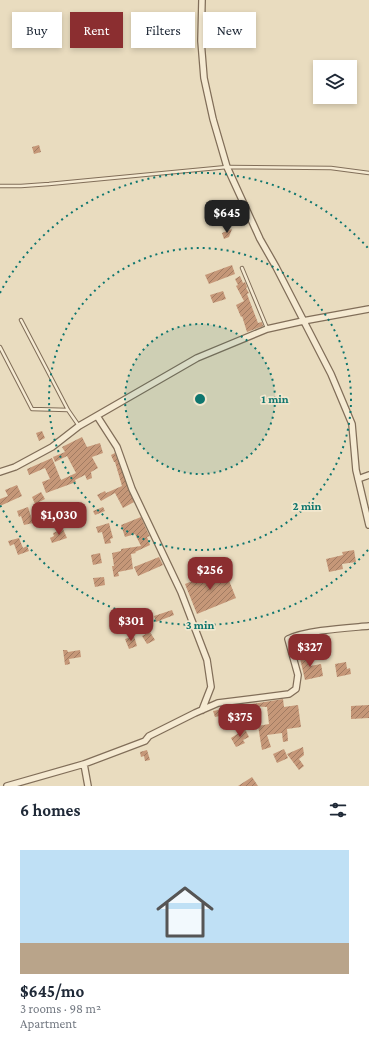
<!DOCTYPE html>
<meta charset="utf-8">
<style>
:root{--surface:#fff;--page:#f6f6f7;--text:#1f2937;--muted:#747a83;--accent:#8b2e30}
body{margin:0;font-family:"Crimson Pro",serif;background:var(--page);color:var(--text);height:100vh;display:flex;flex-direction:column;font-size:15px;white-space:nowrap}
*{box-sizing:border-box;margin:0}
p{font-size:13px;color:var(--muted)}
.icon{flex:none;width:22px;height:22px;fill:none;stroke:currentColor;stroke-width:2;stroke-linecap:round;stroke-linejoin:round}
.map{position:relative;height:786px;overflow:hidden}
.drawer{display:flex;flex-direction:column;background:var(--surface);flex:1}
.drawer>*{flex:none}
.guide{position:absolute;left:12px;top:12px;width:345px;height:36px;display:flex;gap:8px}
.fabs{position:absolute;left:313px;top:60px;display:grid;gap:8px}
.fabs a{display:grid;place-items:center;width:44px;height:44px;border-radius:0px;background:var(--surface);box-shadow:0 2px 6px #0003;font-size:20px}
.price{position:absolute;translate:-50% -34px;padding:0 9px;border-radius:8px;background:var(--accent);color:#fff;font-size:13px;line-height:26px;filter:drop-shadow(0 1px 2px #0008)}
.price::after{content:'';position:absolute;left:50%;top:24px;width:12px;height:9px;margin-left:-6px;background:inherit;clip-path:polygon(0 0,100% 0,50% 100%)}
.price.active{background:#222;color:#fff}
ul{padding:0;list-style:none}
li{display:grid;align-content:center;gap:8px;height:212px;padding:0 20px}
li span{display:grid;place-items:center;height:124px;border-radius:0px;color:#555}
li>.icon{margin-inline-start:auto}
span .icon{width:72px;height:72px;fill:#fffc;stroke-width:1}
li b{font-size:17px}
h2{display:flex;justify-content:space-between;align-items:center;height:48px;padding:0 20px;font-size:17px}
.chip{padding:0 14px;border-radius:0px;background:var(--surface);box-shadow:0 2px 6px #0003;font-size:14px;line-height:36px}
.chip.active{background:var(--accent);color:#fff}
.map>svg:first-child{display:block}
.building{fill:url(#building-hatch)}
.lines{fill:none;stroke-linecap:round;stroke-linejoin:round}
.lane-casing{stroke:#816e59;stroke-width:4.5}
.street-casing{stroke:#816e59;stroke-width:8}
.lane{stroke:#f5ead2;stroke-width:2.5}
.street{stroke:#f5ead2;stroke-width:5.5}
.ring{fill:none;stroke:#0f766e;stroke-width:2;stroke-dasharray:2 4}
.centre{fill:#0f766e;stroke:#f2e7ce;stroke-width:2}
.ring-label{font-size:12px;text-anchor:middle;font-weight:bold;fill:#0f766e;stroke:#f2e7ce;stroke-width:3.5;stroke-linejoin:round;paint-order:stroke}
</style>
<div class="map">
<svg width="369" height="786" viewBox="0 0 369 786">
<defs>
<pattern id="building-hatch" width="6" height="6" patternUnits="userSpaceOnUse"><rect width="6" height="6" fill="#c59778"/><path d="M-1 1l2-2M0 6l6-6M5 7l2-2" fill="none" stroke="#a17b62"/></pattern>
</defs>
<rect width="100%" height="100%" fill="#e9dcbf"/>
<path class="building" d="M39 145 41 152 34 154 32 147Z
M222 212 236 216 234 222 221 218Z
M232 229 229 237 224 239 222 233Z
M232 265 235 274 209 284 205 275Z
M240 276 243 283 245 282 247 287 246 288 249 293 247 294 258 323 262 322 263 326 247 332 242 316 241 317 236 305 244 301 236 286 238 285 235 279Z
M223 291 226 299 213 303 210 295Z
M42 431 45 438 39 441 36 433Z
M82 437 87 447 100 443 103 453 92 457 98 468 91 472 92 478 87 480 85 475 75 480 76 482 46 493 42 482 50 479 45 468 29 475 27 469 52 458 61 480 76 473 67 456 55 462 53 457 65 452 62 447Z
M115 453 134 502 123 508 115 493 101 501 97 495 105 491 106 493 122 486 115 462H114L111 455Z
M17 485 22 496 0 506V499L8 496 5 490Z
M41 492 45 499 35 504 32 497Z
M28 507 33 523 24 525 21 516 19 517 17 511Z
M103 507 105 511 95 515 93 511Z
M141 517 149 535 150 536 147 537 150 545 135 552 136 553 131 554 133 569 118 572 119 576 114 577 112 566H114L112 553 121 551V549L141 546 135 534 125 537 121 525Z
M109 523 113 538 110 539 111 543 105 544 102 532 98 533 96 527Z
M63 529 67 538 52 543 50 538 54 536 53 533Z
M19 538 23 548 27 546 29 551 18 555 14 544 10 546 8 541Z
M354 550 356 562 342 564 343 569 329 572 326 559 343 555 342 552Z
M100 553 102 563 93 565 91 555Z
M159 557 163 565 138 576 134 567Z
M224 568 236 598 197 614 185 584Z
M104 577 105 585 95 587 93 578Z
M172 610 174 615 156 622 154 616Z
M128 619 131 627 122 629 121 621Z
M150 632 155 640 147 644 142 636Z
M134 636 137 646 129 649 125 639Z
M63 650H67L68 652 80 650 81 657 69 659 70 664 65 665Z
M305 652 310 666 321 664 323 676 305 680 299 654Z
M346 662 347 669 350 668 351 674 337 677 335 664Z
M283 699 284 707 298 705 301 727 287 729 288 741 283 742 282 733 267 735 271 747 262 750 258 726 269 724 267 707 252 706V704Z
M247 704 249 710 252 709 254 720 241 723 239 712 215 717 213 711Z
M369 705V718L351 719V706Z
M245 729 249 737 243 740 245 743 236 747 231 738Z
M303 747 304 755 299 759 304 766 299 770 287 754Z
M284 749 288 758 277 763 273 754Z
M147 750 150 760 145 761 144 756 141 757 140 752Z
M252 777 258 786H238Z"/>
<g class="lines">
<defs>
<path id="lane" d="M0 186H21L49 184 227 167 331 168 369 173
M242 268 267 328
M21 320 68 410 79 426
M0 347 32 409 68 410"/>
<path id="street" d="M202 0 201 41 204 78 213 119 227 167 260 239 276 267 331 374 352 424 356 470 369 525
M97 416 117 447 132 489 181 592 207 660 211 687 202 710
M0 472 15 467 52 447 79 426 197 358 267 329 303 321 369 309
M358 479 369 475
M84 764 88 786
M7 786 84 764 145 741 149 736 195 713 218 703 289 694 296 689 298 675 288 639C307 630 347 628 369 626"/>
</defs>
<use href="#lane" class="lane-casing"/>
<use href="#street" class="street-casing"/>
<use href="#lane" class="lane"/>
<use href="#street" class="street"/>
</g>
<circle cx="200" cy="399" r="75" fill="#0f766e" fill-opacity=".12"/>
<g class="ring">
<circle cx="200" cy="399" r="75"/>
<circle cx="200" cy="399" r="151"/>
<path d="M368 550A226 226 0 0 1 0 505M0 293A226 226 0 0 1 368 248"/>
</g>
<circle cx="200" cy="399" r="6" class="centre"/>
<g class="ring-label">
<text x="275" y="403">1 min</text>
<text x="307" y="510">2 min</text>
<text x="200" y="629">3 min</text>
</g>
</svg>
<div class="fabs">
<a><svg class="icon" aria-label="layers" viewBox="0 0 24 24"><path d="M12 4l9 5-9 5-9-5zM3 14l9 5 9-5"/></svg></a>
</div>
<b class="price active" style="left:227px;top:234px">$645</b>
<b class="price" style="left:59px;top:536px">$1,030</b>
<b class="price" style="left:210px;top:591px">$256</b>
<b class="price" style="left:131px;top:642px">$301</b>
<b class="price" style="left:310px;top:668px">$327</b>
<b class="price" style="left:240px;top:738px">$375</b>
<div class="guide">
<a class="chip">Buy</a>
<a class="chip active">Rent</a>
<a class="chip">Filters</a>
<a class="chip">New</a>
</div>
</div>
<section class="drawer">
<h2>6 homes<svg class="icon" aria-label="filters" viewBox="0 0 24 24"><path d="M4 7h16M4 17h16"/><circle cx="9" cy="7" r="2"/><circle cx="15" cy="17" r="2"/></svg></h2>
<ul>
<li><span style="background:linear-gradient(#bfe0f5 75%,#b9a48a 0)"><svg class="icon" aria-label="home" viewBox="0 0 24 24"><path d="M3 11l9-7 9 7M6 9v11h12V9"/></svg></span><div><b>$645/mo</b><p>3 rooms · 98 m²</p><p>Apartment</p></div></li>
</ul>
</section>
